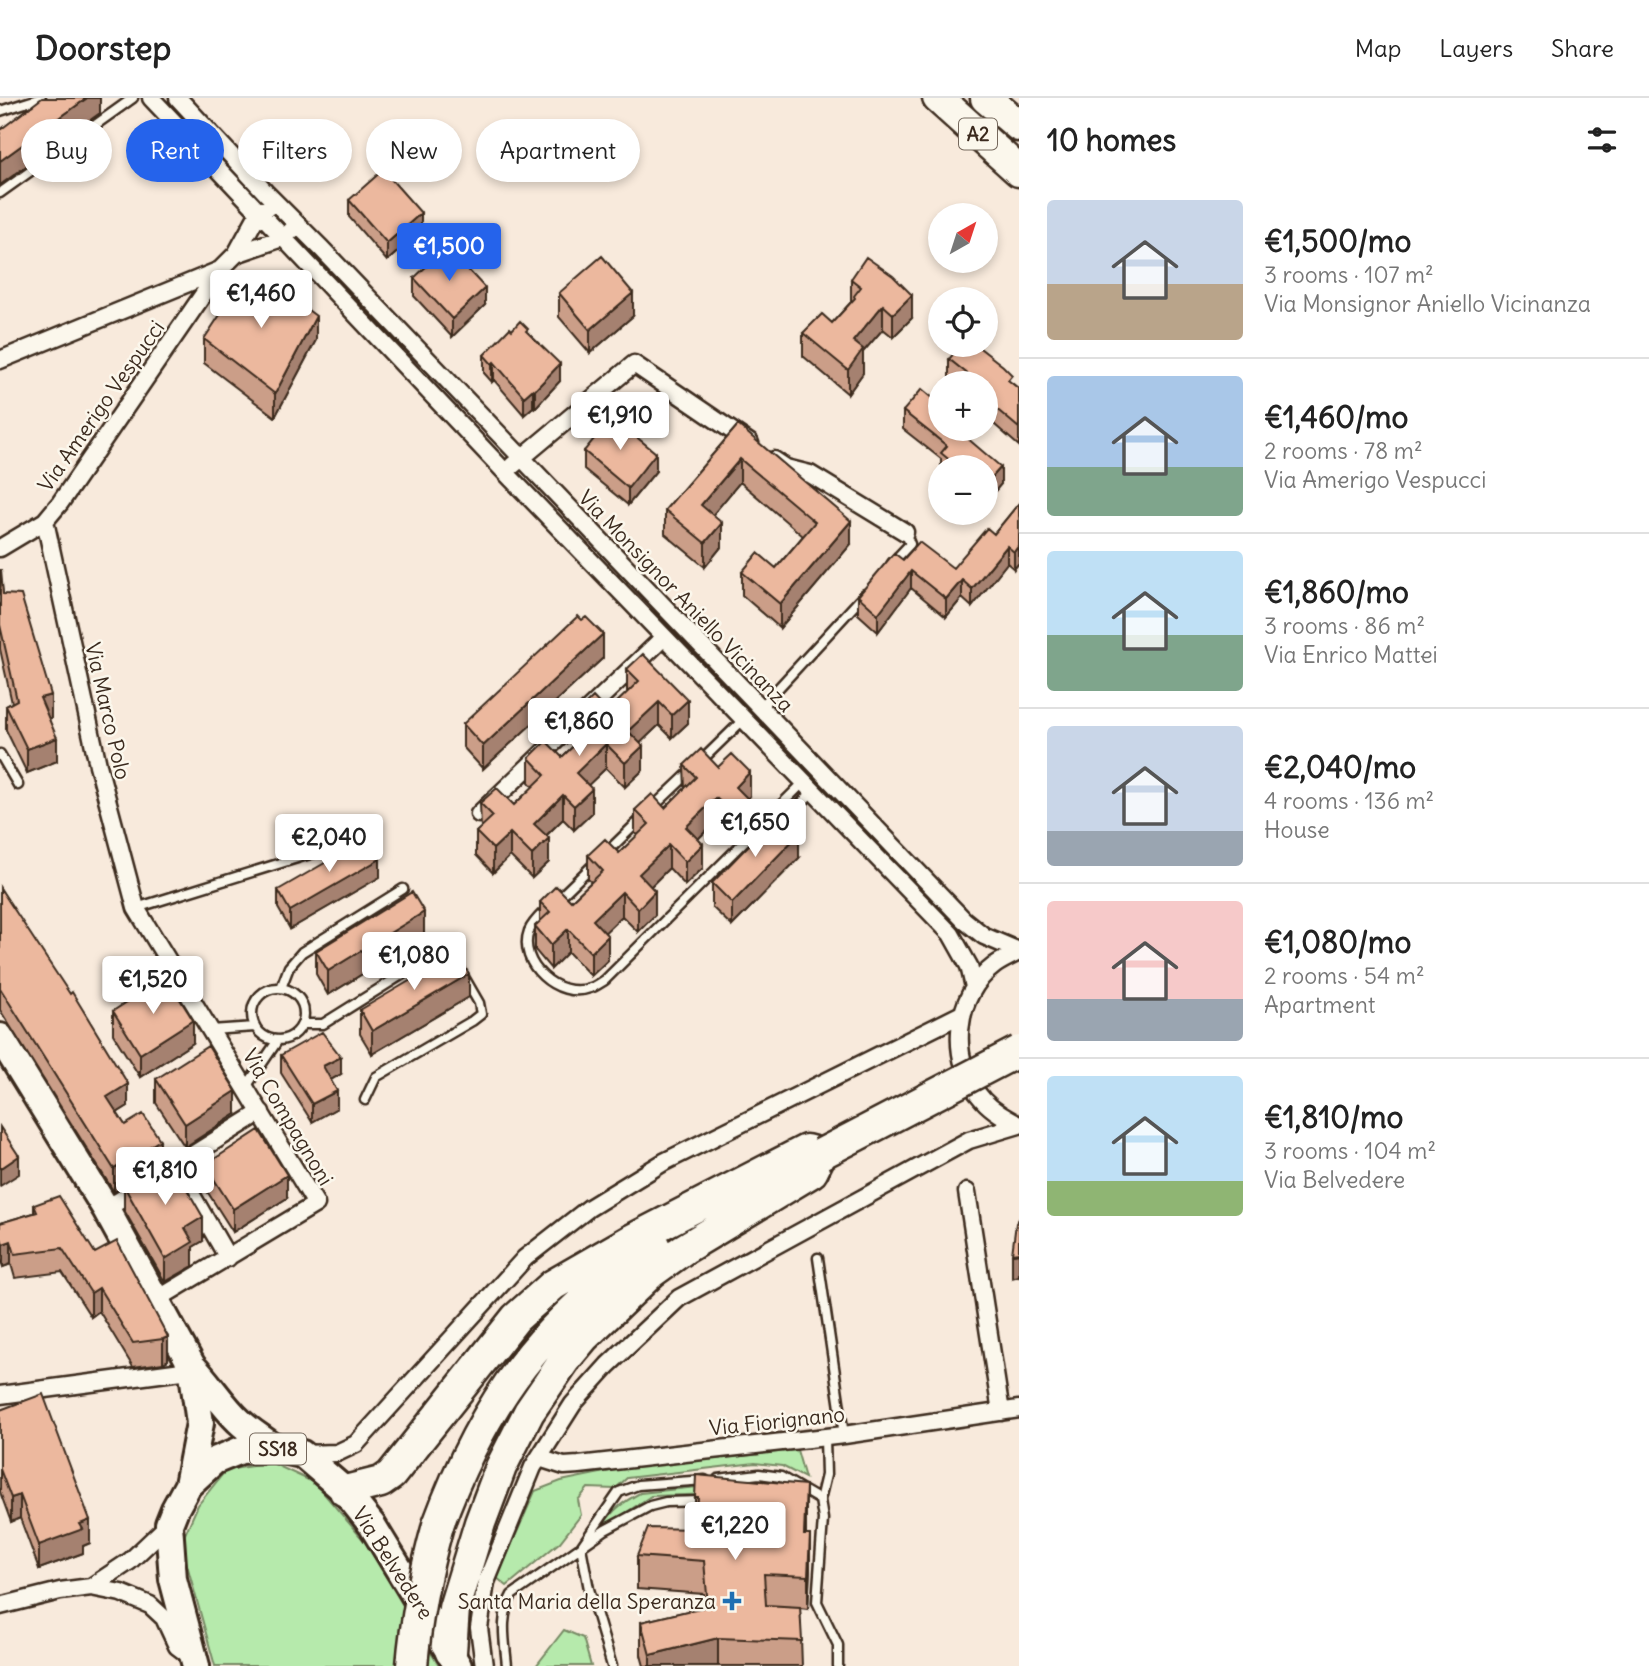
<!DOCTYPE html>
<meta charset="utf-8">
<style>
:root{--surface:#fff;--page:#f6f6f6;--text:#222;--muted:#767676;--line:#e0e0e0;--accent:#2563eb}
body{margin:0;font-family:Delius,sans-serif;background:var(--page);color:var(--text);height:100vh;display:flex;flex-direction:column;font-size:26px;white-space:nowrap}
*{box-sizing:border-box;margin:0}
p{font-size:23px;color:var(--muted)}
.icon{flex:none;width:38px;height:38px;fill:none;stroke:currentColor;stroke-width:2;stroke-linecap:round;stroke-linejoin:round}
.map{position:relative;flex:1;overflow:hidden}
.panel{display:flex;flex-direction:column;background:var(--surface);width:630px}
.panel>*{flex:none}
.hud{position:absolute;left:21px;top:21px;width:665px;height:63px;display:flex;gap:14px}
.needle{width:46px;rotate:39deg}
.fabs{position:absolute;left:928px;top:105px;display:grid;gap:14px}
.fabs a{display:grid;place-items:center;width:70px;height:70px;border-radius:50%;background:var(--surface);box-shadow:0 4px 10px #0003;font-size:35px}
.price{position:absolute;translate:-50% -60px;padding:0 16px;border-radius:7px;background:#fff;color:#222;font-size:23px;line-height:46px;filter:drop-shadow(0 2px 4px #0008)}
.price::after{content:'';position:absolute;left:50%;top:42px;width:21px;height:16px;margin-left:-10px;background:inherit;clip-path:polygon(0 0,100% 0,50% 100%)}
.price.selected{background:var(--accent);color:#fff}
ul{padding:0;list-style:none}
li{display:flex;align-items:center;gap:21px;height:175px;padding:0 28px}
li+li{border-top:2px solid var(--line)}
li span{display:grid;place-items:center;flex:none;width:196px;height:140px;border-radius:7px;color:#555}
li>.icon{margin-inline-start:auto}
span .icon{width:84px;height:84px;fill:#fffc;stroke-width:1}
li b{font-size:30px}
h2{display:flex;justify-content:space-between;align-items:center;height:84px;padding:0 28px;font-size:30px}
.tag{padding:0 24px;border-radius:32px;background:var(--surface);box-shadow:0 4px 10px #0003;font-size:24px;line-height:63px}
.tag.selected{background:var(--accent);color:#fff}
header{display:flex;align-items:center;gap:42px;box-sizing:border-box;height:98px;padding:0 35px;background:var(--surface);border-bottom:2px solid var(--line)}
header strong{font-size:33px}
nav{display:flex;gap:38px;margin-inline-start:auto;font-size:24px}
main{display:flex;flex:1;min-height:0}
.map>svg:first-child{display:block}
.green{fill:#b6eaac;stroke:#788a65;stroke-width:2}
.lines{fill:none;stroke-linecap:round;stroke-linejoin:round}
.service-casing{stroke:#3b2a1e;stroke-width:13}
.minor-casing{stroke:#3b2a1e;stroke-width:21}
.primary-casing{stroke:#3b2a1e;stroke-width:32}
.motorway-casing{stroke:#3b2a1e;stroke-width:35}
.service{stroke:#fbf7ec;stroke-width:8}
.minor{stroke:#fbf7ec;stroke-width:16}
.primary{stroke:#fbf7ec;stroke-width:26}
.motorway{stroke:#fbf7ec;stroke-width:30}
.motorway-bridge-casing{stroke:#3b2a1e;stroke-width:35;stroke-linecap:butt}
.motorway-bridge{stroke:#fbf7ec;stroke-width:30}
.wall{fill:#cb9e88;stroke:#3b2a1e;stroke-width:2}
.shaded-wall{fill:#a5816f;stroke:#3b2a1e;stroke-width:2}
.building{fill:#ecb89e;stroke:#3b2a1e;stroke-width:2}
.poi-dot{fill:#1f6fb2;stroke:#fbf7ec;stroke-width:2.5}
.labels{text-anchor:middle;dominant-baseline:central;stroke-width:5;stroke-linejoin:round;paint-order:stroke}
.shield{fill:#fbf7ec;stroke:#75685c;stroke-width:2}
.shield-label{font-size:19px;font-weight:bold;fill:#3b2a1e}
.street-label{font-size:21px;fill:#3b2a1e;stroke:#fbf7ec}
.poi-label{font-size:21px;fill:#3b2a1e;stroke:#fbf7ec;text-anchor:end}
</style>
<header>
<strong>Doorstep</strong>
<nav><a>Map</a><a>Layers</a><a>Share</a></nav>
</header>
<main>
<div class="map">
<svg width="1019" height="1568" viewBox="0 0 1019 1568">
<rect width="100%" height="100%" fill="#f8eadc"/>
<filter id="ink" filterUnits="userSpaceOnUse"><feTurbulence type="fractalNoise" baseFrequency=".0143" numOctaves="2"/><feDisplacementMap in="SourceGraphic" scale="14" xChannelSelector="R" yChannelSelector="G"/><feConvolveMatrix kernelMatrix="1 2 1 2 8 2 1 2 1" color-interpolation-filters="sRGB"/></filter>
<g filter="url(#ink)">
<path class="green" d="M797 1352 805 1380 782 1368 755 1365 627 1380 615 1391 588 1390 578 1402 581 1417 560 1444 507 1488 497 1480 535 1393 561 1383 620 1371Z
M272 1365 315 1385 366 1445 439 1568H215L181 1445 198 1407 226 1372Z
M764 1382 780 1386 720 1396 651 1398 615 1422 604 1426C613 1411 625 1403 640 1395Z
M564 1532 583 1540 591 1568H536Z"/>
<g class="lines">
<defs>
<path id="service" d="M0 13 41 0
M0 95 133 0
M892 465 910 446 905 434
M760 610 865 496
M0 656 18 687
M700 664 743 622
M652 710 691 673
M778 730 812 694
M607 754 643 719
M557 802 595 765
M136 810 323 752
M547 811C540 818 533 824 529 833 517 865 558 902 590 890 595 889 600 885 605 882L803 685
M281 890 289 869 302 854 403 791
M252 916a26 26 0 1 1 52 0a26 26 0 1 1-52 0Z
M302 926H323L435 856 445 853 456 864
M211 932 255 929
M246 989 278 942
M365 1002 376 979 472 923 481 916 479 905 464 879
M818 1160 844 1337
M718 1381 759 1376 781 1379 820 1402 826 1377 825 1340
M820 1402 823 1421 817 1504 838 1547V1568
M507 1568C505 1543 499 1520 512 1497L605 1432 650 1408 666 1404 703 1403
M612 1568 589 1491 581 1449 619 1394 638 1387 705 1382"/>
<path id="minor" d="M151 0 505 374 951 836 969 868 974 889
M178 0 266 95 321 150 964 822 984 838 1019 853
M236 156 259 114 267 110
M0 262 220 172
M774 362 786 370 810 376 905 434
M512 368 634 266 750 345
M45 423 98 667 136 810 316 1106 156 1202
M0 450 45 423 60 405 220 172 236 156 285 139 291 133
M479 716 664 539
M1019 854C1011 858 1002 862 995 867 953 898 948 964 983 1002 993 1013 1006 1020 1019 1027
M175 1068 228 1160
M967 1094 1001 1314
M106 1111 261 1014
M0 1297 182 1273 192 1268
M302 1356 337 1355 356 1346 525 1160 589 1110 664 1064 962 916
M539 1360 564 1368 579 1367 844 1337 1019 1311
M91 1489 130 1463 169 1426
M0 1508 60 1493 91 1489 121 1495 150 1507 164 1520 177 1548 193 1560
M484 1568 479 1530 486 1484 533 1369 573 1306 608 1267 679 1200 969 1042 1019 1027"/>
<path id="primary" d="M0 939 106 1111 192 1268C209 1285 221 1306 239 1323 249 1333 263 1341 274 1350
M188 1387 200 1325 192 1268
M196 1568 173 1481 169 1426 175 1411 188 1387 214 1363 241 1352 274 1350 302 1356 345 1393 372 1427 458 1568"/>
<path id="motorway" d="M938 0 1019 73
M986 0 1019 28
M345 1393 381 1384 391 1377 516 1220 553 1187 633 1141 806 1052 821 1056
M438 1427C484 1301 544 1222 655 1147
M451 1554 454 1510 480 1425 501 1369 529 1314 564 1263 584 1239 652 1174 684 1151 812 1074 821 1056"/>
</defs>
<use href="#service" class="service-casing"/>
<use href="#minor" class="minor-casing"/>
<use href="#primary" class="primary-casing"/>
<use href="#motorway" class="motorway-casing"/>
<use href="#service" class="service"/>
<use href="#minor" class="minor"/>
<use href="#primary" class="primary"/>
<use href="#motorway" class="motorway"/>
<defs>
<path id="motorway-bridge" d="M821 1056 1019 953
M412 1568C416 1519 425 1474 438 1427"/>
</defs>
<use href="#motorway-bridge" class="motorway-bridge-casing"/>
<use href="#motorway-bridge" class="motorway-bridge"/>
</g>
<path class="wall" d="M349 102 421 133 387 163 349 119Z
M414 180 485 207 452 239 414 198Z
M851 181 912 220 893 239 883 231 863 254V275L848 296 803 258V235L832 225 851 204Z
M559 195 633 218 590 255 559 219Z
M512 232 528 235 560 283 535 310 533 309 524 317 494 282 492 284 484 275V257Z
M204 241 316 242 275 319 204 265Z
M949 261 1012 285 1019 291V348L987 320 985 285H957L949 279Z
M903 313 965 331V338L1001 386 985 405V369H941V361L903 331Z
M738 327 851 446 780 530 742 497V474L776 470 803 438 740 384 712 417 722 448 705 469 665 436V412Z
M584 353 656 373 628 407 584 371Z
M1019 405V465L1014 471 1007 465 972 509 962 500 946 519 911 490 878 534 858 516V498L903 462 953 470 994 436Z
M0 472 3 496 51 620 49 621 57 663 27 675 6 632V608L12 605 0 551Z
M603 560 483 671 463 649V626Z
M627 571 688 625 672 640 659 627 640 645 643 672 625 689 606 670 588 687 592 715 574 732 563 721 546 738 549 764 532 780 510 758 493 775 476 757V734L481 730 480 705 514 707 533 689 529 684V660L562 659 580 642 577 638V615L607 614 627 595Z
M684 667 718 669 750 698 747 701 749 726 734 741 716 723 698 741 703 770 685 787 669 770 651 788 655 817 638 834 622 818 605 834 608 862 591 878 568 854 551 871 535 852V828L540 824V804L571 803 591 784 588 781V757L619 755 638 737 635 735V712L665 710 685 691Z
M799 760 732 828 712 809V785Z
M380 779 290 831 278 810V792Z
M0 790 128 1008 117 1015 125 1027 160 1065 114 1094 0 912Z
M424 838 328 897 316 876V853Z
M469 899 372 956 360 936V912Z
M113 913 193 945 140 979 113 936Z
M281 957 341 976 331 982 337 1010 312 1024 281 975Z
M156 981 236 1016 185 1049 156 1005Z
M205 1067 287 1100 233 1134 205 1090Z
M124 1088 203 1143 193 1149V1168L165 1184 124 1112Z
M34 1107 95 1155 168 1239V1262L163 1265 133 1269 99 1213 91 1219 62 1174 15 1180 11 1166 3 1169 0 1161V1125L34 1115Z
M0 1312 90 1445 83 1448V1455L39 1471 20 1420 11 1424 0 1394Z
M695 1399 806 1420V1437L810 1470 808 1511 800 1510 802 1568H644L641 1557V1524L705 1509 704 1496 637 1491V1458L695 1431Z"/>
<path class="shaded-wall" d="M87 0H100V15L0 87V63Z
M421 115V133L387 163V145Z
M485 190V207L452 239V221Z
M633 195V218L590 255V232Z
M912 197V220L893 239V216Z
M883 207V231L863 254V275L848 296V272L853 243Z
M316 218V242L275 319V296Z
M494 264V282L492 284V266Z
M560 266V283L535 310V292Z
M533 291V309L524 317V299Z
M963 331H965V346L960 334Z
M656 355V373L628 407V390Z
M740 361V384L701 431V407Z
M1001 369V386L985 405V387Z
M851 423V446L780 530V506Z
M722 425V448L705 469V445Z
M1019 447V465L1014 471V454Z
M1007 448V465L972 509V491Z
M911 473V490L878 534V516Z
M962 482V500L946 519V501Z
M603 536V560L483 671V648Z
M51 597V620L40 623V600Z
M688 602V625L672 640V617Z
M659 604V627L628 657V633Z
M57 640V663L27 675V651Z
M606 646V670L576 699V675Z
M643 648V672L625 689V665Z
M750 674V698L736 712V689Z
M592 691V715L574 732V708Z
M563 697V721L534 749V726Z
M716 700V723L686 753V729Z
M749 702V726L734 741V717Z
M510 735V758L493 775V751Z
M799 736V760L732 828V805Z
M549 740V764L532 780V757Z
M703 746V770L685 787V764Z
M669 747V770L639 800V776Z
M380 761V779L290 831V813Z
M655 793V817L638 834V811Z
M622 794V818L593 846V822Z
M424 814V838L328 897V873Z
M568 831V854L551 871V847Z
M608 838V862L591 878V855Z
M469 876V899L372 956V933Z
M193 922V945L140 979V956Z
M341 959V976L323 986V968Z
M128 986V1008L107 1021V999Z
M236 993V1016L185 1049V1026Z
M337 993V1010L312 1024V1006Z
M160 1042V1065L114 1094V1071Z
M19 1058V1076L0 1088V1071Z
M287 1077V1100L233 1134V1111Z
M203 1119V1143L193 1149V1168L165 1184V1161L185 1130Z
M11 1143V1166L3 1169V1146Z
M1019 1155V1178L1012 1180V1156Z
M99 1190V1213L91 1219V1195Z
M168 1239V1262L163 1265V1241Z
M806 1387V1420L804 1470V1437Z
M20 1397V1420L11 1424V1400Z
M90 1422V1445L83 1448V1455L39 1471V1447L80 1426Z
M810 1437V1470L808 1511V1478Z
M718 1540V1568H650V1557Z"/>
<path class="building" d="M42 0H87L0 63V32Z
M383 72 421 115 387 145 349 102Z
M447 149 485 190 452 221 414 180Z
M602 158 633 195 590 232 559 195Z
M866 159 893 178 912 197 893 216 883 207 853 243 863 251 848 272 803 235 822 216 832 225 855 200 854 198 861 189 851 181Z
M249 173 259 176 316 218 275 296 204 241Z
M520 223 528 231 526 233 560 266 535 292 533 291 524 299 494 264 492 266 484 257 510 230 512 232Z
M961 247H976L1003 268 1012 277 1008 282 1019 291V330L987 303 993 296 985 290V285H979L949 261Z
M922 291 940 306V331H963L960 334 1001 369 985 387V369H958L941 355 947 348 903 313Z
M612 319 656 355 628 390 584 353Z
M738 327 851 423 780 506 742 474 758 455 776 470 815 424 740 361 701 407 722 425 705 445 665 412Z
M1019 405V447L1014 454 1007 448 972 491 962 482 946 501 911 473 878 516 858 498 894 455 903 462 919 444 953 470 987 430 994 436Z
M0 472H1L3 496 21 497 51 597 40 600 57 640 27 651 6 608 17 602 0 527Z
M578 518 582 522 586 519 603 536 483 648 463 626Z
M643 556 688 602 672 617 659 604 628 633 643 648 625 665 606 646 576 675 592 691 574 708 563 697 534 726 549 740 532 757 510 735 493 751 476 734 493 718 480 705 497 690 514 707 545 677 529 660 546 643 562 659 592 630 577 615 593 599 607 614 639 583 627 571Z
M701 651 718 669 732 656 750 674 736 689 749 702 734 717 716 700 686 729 703 746 685 764 669 747 639 776 655 793 638 811 622 794 593 822 608 838 591 855 568 831 551 847 535 828 550 814 540 804 556 788 571 803 603 773 588 757 605 741 619 755 649 726 635 712 652 696 665 710 696 679 684 667Z
M779 716 799 736 732 805 712 785Z
M368 740 380 761 290 813 278 792Z
M0 790 70 896 72 894 128 986 107 999 125 1027 143 1016 160 1042 114 1071 0 890Z
M412 794 424 814 328 873 316 853Z
M457 855 469 876 372 933 360 912Z
M166 879 193 922 140 956 113 913Z
M322 934 341 959 323 968 337 993 312 1006 281 957Z
M208 948 236 993 185 1026 156 981Z
M0 1029 19 1058 0 1071Z
M259 1032 287 1077 233 1111 205 1067Z
M169 1060 203 1119 185 1130 193 1144 165 1161 124 1088Z
M59 1098 95 1155 117 1143 168 1239 163 1241 133 1245 99 1190 91 1195 62 1150 15 1156 11 1143 3 1146 0 1137V1125L37 1114 34 1107Z
M1019 1121V1155L1012 1156 1016 1125Z
M43 1296 90 1422 80 1426 83 1431 39 1447 20 1397 11 1400 0 1371V1312Z
M696 1377 806 1387 804 1437H810L808 1478 764 1476 766 1507 800 1509 802 1543 718 1540 650 1557 641 1524 708 1508 704 1463 637 1458 648 1430 696 1431 698 1399H695Z"/>
</g>
<path class="poi-dot" d="M728.5 1492.5h7v7h7v7h-7v7h-7v-7h-7v-7h7z"/>
<g class="labels">
<g class="shield">
<rect x="959" y="20.5" width="38" height="31" rx="5"/>
<rect x="250" y="1335.5" width="56" height="31" rx="5"/>
</g>
<g class="shield-label">
<text x="978" y="36">A2</text>
<text x="278" y="1351">SS18</text>
</g>
<g class="street-label">
<text transform="translate(101 308) rotate(-55)">Via Amerigo Vespucci</text>
<text transform="translate(686 503) rotate(46)">Via Monsignor Aniello Vicinanza</text>
<text transform="translate(108 613) rotate(77)">Via Marco Polo</text>
<text transform="translate(288 1019) rotate(59)">Via Compagnoni</text>
<text transform="translate(777 1323) rotate(-6)">Via Fiorignano</text>
<text transform="translate(393 1465) rotate(57)">Via Belvedere</text>
</g>
<g class="poi-label">
<text x="716" y="1503">Santa Maria della Speranza</text>
</g>
</g>
</svg>
<div class="fabs">
<a><svg class="needle" viewBox="-14 -14 28 28"><path d="M0-13l5 13h-10z" fill="#e53935"/><path d="M0 13l5-13h-10z" fill="#767676"/></svg></a>
<a><svg class="icon" aria-label="locate" viewBox="0 0 24 24"><circle cx="12" cy="12" r="6"/><path d="M12 2v4M12 18v4M2 12h4M18 12h4"/></svg></a>
<a>+</a>
<a>−</a>
</div>
<b class="price selected" style="left:449px;top:185px">€1,500</b>
<b class="price" style="left:261px;top:232px">€1,460</b>
<b class="price" style="left:620px;top:354px">€1,910</b>
<b class="price" style="left:579px;top:660px">€1,860</b>
<b class="price" style="left:755px;top:761px">€1,650</b>
<b class="price" style="left:329px;top:776px">€2,040</b>
<b class="price" style="left:414px;top:894px">€1,080</b>
<b class="price" style="left:153px;top:918px">€1,520</b>
<b class="price" style="left:165px;top:1109px">€1,810</b>
<b class="price" style="left:735px;top:1464px">€1,220</b>
<div class="hud">
<a class="tag">Buy</a>
<a class="tag selected">Rent</a>
<a class="tag">Filters</a>
<a class="tag">New</a>
<a class="tag">Apartment</a>
</div>
</div>
<section class="panel">
<h2>10 homes<svg class="icon" aria-label="filters" viewBox="0 0 24 24"><path d="M4 7h16M4 17h16"/><circle cx="9" cy="7" r="2"/><circle cx="15" cy="17" r="2"/></svg></h2>
<ul>
<li><span style="background:linear-gradient(#c9d6e8 60%,#b9a48a 0)"><svg class="icon" aria-label="home" viewBox="0 0 24 24"><path d="M3 11l9-7 9 7M6 9v11h12V9"/></svg></span><div><b>€1,500/mo</b><p>3 rooms · 107 m²</p><p>Via Monsignor Aniello Vicinanza</p></div></li>
<li><span style="background:linear-gradient(#a9c7e8 65%,#7fa58c 0)"><svg class="icon" aria-label="home" viewBox="0 0 24 24"><path d="M3 11l9-7 9 7M6 9v11h12V9"/></svg></span><div><b>€1,460/mo</b><p>2 rooms · 78 m²</p><p>Via Amerigo Vespucci</p></div></li>
<li><span style="background:linear-gradient(#bfe0f5 60%,#7fa58c 0)"><svg class="icon" aria-label="home" viewBox="0 0 24 24"><path d="M3 11l9-7 9 7M6 9v11h12V9"/></svg></span><div><b>€1,860/mo</b><p>3 rooms · 86 m²</p><p>Via Enrico Mattei</p></div></li>
<li><span style="background:linear-gradient(#c9d6e8 75%,#9aa5b1 0)"><svg class="icon" aria-label="home" viewBox="0 0 24 24"><path d="M3 11l9-7 9 7M6 9v11h12V9"/></svg></span><div><b>€2,040/mo</b><p>4 rooms · 136 m²</p><p>House</p></div></li>
<li><span style="background:linear-gradient(#f6c9c9 70%,#9aa5b1 0)"><svg class="icon" aria-label="home" viewBox="0 0 24 24"><path d="M3 11l9-7 9 7M6 9v11h12V9"/></svg></span><div><b>€1,080/mo</b><p>2 rooms · 54 m²</p><p>Apartment</p></div></li>
<li><span style="background:linear-gradient(#bfe0f5 75%,#8fb573 0)"><svg class="icon" aria-label="home" viewBox="0 0 24 24"><path d="M3 11l9-7 9 7M6 9v11h12V9"/></svg></span><div><b>€1,810/mo</b><p>3 rooms · 104 m²</p><p>Via Belvedere</p></div></li>
</ul>
</section>
</main>
